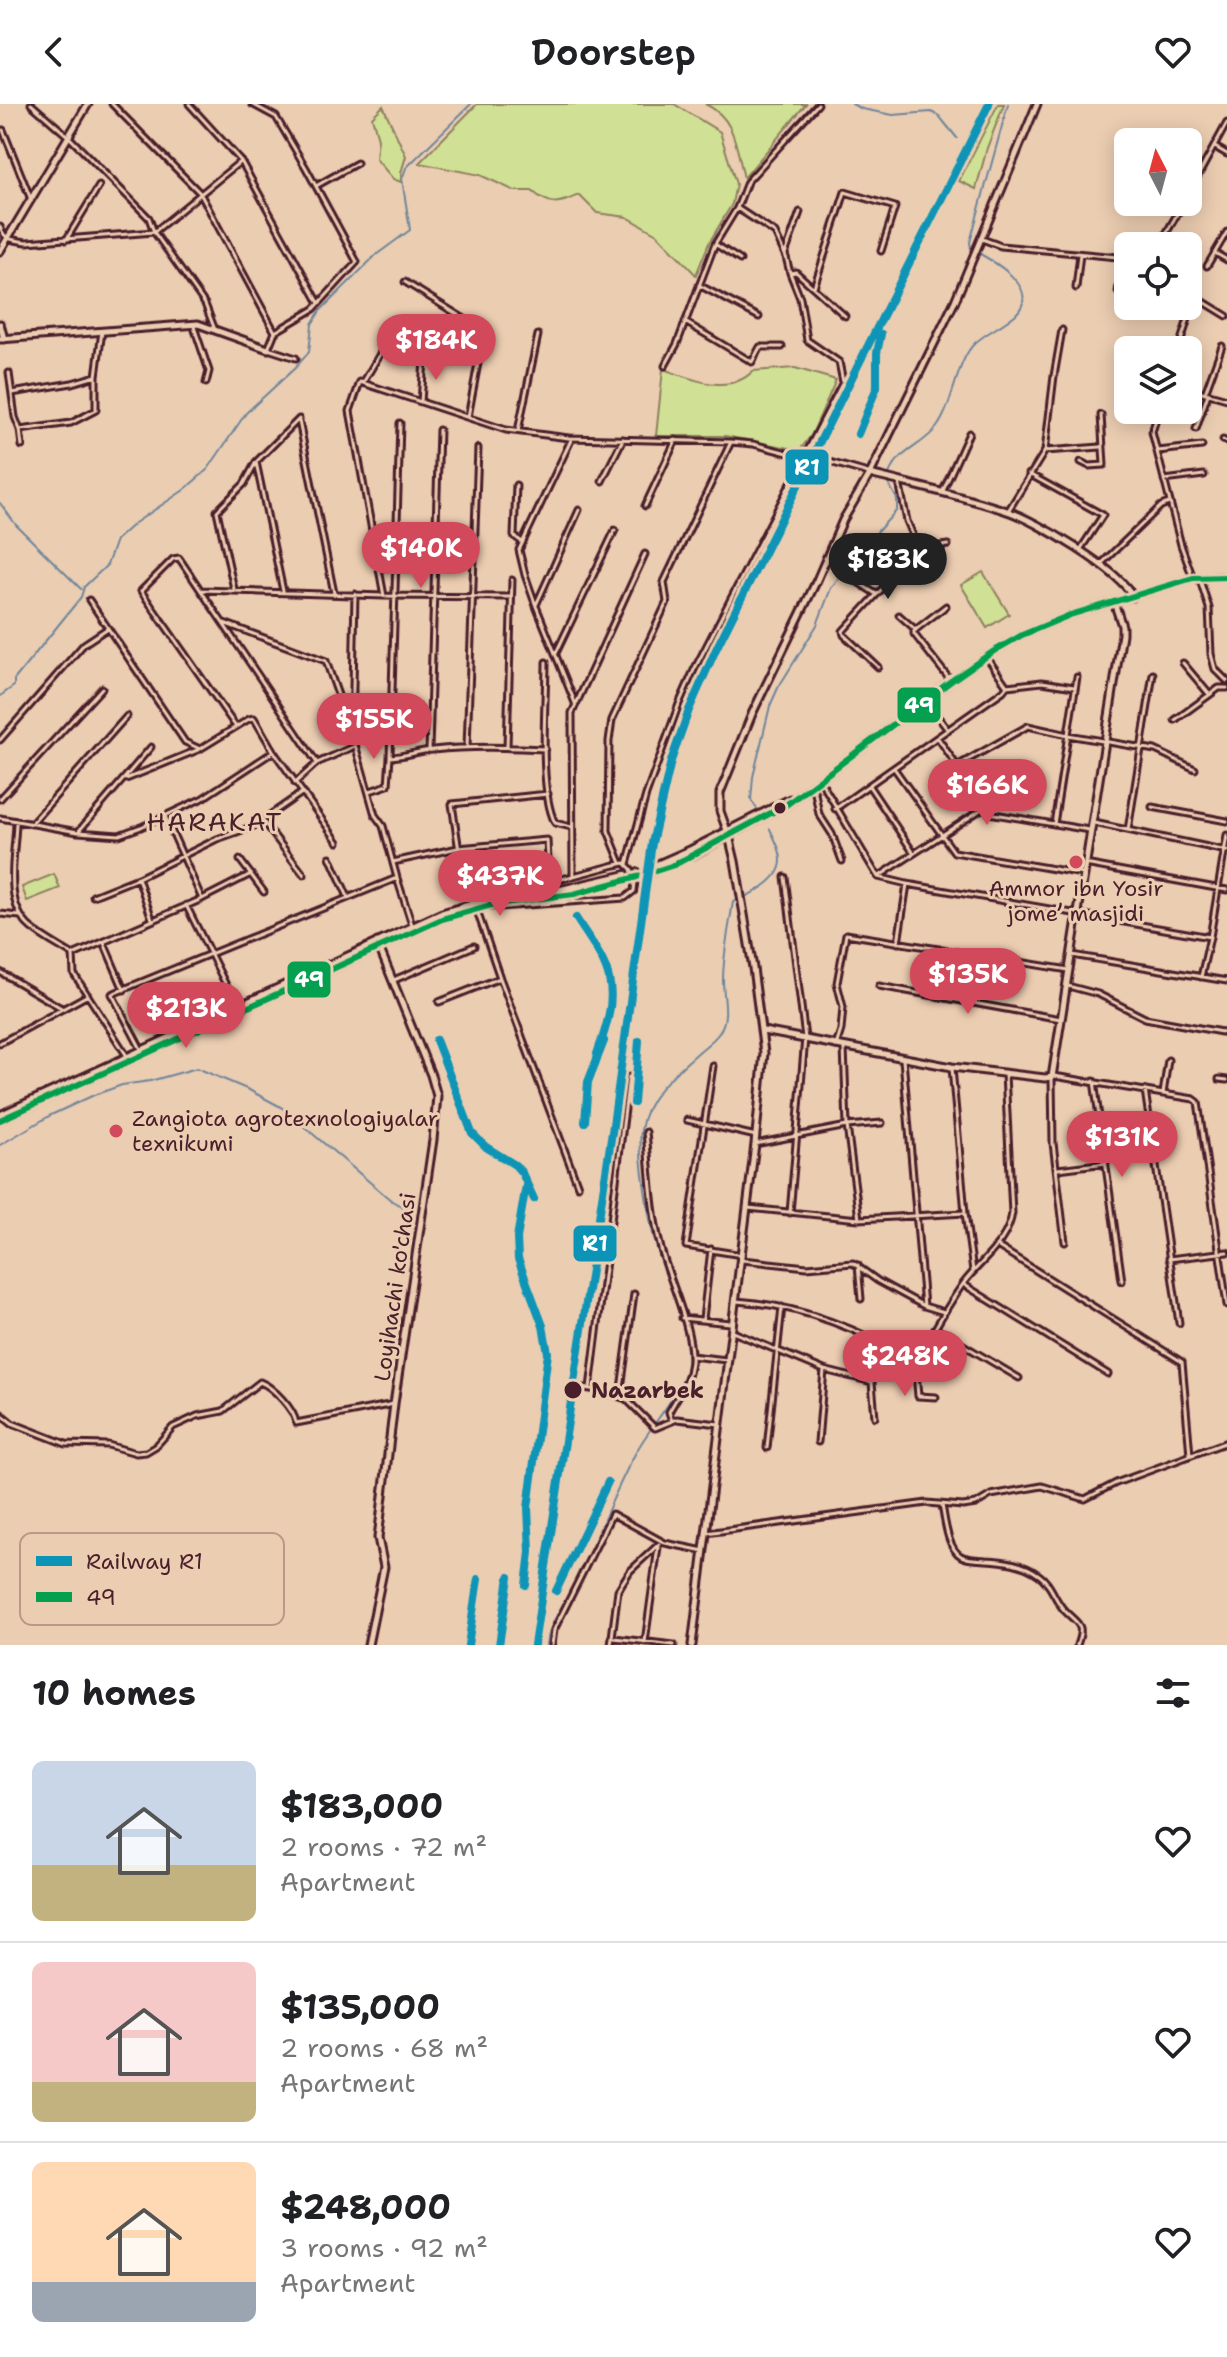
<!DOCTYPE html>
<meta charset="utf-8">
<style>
:root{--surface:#fff;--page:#f2f2f2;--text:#202124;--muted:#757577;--line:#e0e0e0;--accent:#d1495b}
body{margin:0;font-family:"Shantell Sans",sans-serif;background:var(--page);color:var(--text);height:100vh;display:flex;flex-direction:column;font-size:30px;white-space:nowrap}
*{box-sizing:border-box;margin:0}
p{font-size:26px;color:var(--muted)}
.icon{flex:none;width:44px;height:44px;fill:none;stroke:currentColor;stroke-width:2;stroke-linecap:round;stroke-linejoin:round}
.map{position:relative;height:1541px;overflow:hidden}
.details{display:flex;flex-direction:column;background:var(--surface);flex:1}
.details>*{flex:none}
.needle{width:52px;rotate:354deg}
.controls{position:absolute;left:1114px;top:24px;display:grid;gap:16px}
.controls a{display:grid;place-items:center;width:88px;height:88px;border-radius:12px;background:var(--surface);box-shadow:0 4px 20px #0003;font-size:40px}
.price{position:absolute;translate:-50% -68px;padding:0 18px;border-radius:28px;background:var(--accent);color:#fff;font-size:26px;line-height:52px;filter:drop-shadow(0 2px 4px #0008)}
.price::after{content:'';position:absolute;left:50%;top:48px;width:24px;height:18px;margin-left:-12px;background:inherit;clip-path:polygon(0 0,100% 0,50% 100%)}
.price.selected{background:#222;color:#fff}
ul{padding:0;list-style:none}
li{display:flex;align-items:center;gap:24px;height:200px;padding:0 32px}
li+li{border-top:2px solid var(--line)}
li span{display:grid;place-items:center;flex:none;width:224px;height:160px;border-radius:12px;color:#555}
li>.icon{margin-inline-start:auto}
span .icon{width:96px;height:96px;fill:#fffc;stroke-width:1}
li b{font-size:34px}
h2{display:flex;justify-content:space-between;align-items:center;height:96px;padding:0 32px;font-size:34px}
header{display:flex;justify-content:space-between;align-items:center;height:104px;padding:0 32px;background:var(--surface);font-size:36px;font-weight:600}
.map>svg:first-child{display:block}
.green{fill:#d0e094;stroke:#8d8060;stroke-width:2}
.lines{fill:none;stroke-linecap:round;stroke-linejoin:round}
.stream{stroke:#6f869c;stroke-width:2}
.secondary-tunnel{stroke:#cbaa96;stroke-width:5;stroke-dasharray:5 2.5;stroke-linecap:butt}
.street-casing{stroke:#4a1f2b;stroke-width:9}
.secondary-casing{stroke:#4a1f2b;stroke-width:11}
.street{stroke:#ebcdb1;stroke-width:3}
.secondary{stroke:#ebcdb1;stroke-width:5}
.street-bridge-casing{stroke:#4a1f2b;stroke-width:9;stroke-linecap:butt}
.street-bridge{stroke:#ebcdb1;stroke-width:3}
.bus-1-casing{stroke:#ebcdb1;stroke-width:12}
.bus-1{stroke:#049f4f;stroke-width:6}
.rail-1-casing{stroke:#ebcdb1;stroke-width:14}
.rail-1{stroke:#0b94b6;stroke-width:8}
.bus-dot{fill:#4a1f2b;stroke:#ebcdb1;stroke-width:3}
.poi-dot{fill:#d1495b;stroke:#ebcdb1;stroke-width:3}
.labels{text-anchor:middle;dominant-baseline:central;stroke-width:6;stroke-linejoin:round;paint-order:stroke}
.poi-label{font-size:22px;fill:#4a1f2b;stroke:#ebcdb1}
.street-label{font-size:22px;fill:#4a1f2b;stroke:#ebcdb1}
.stop-label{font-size:22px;font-weight:bold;fill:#4a1f2b;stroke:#ebcdb1;text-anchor:start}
.quarter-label{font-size:26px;letter-spacing:2px;fill:#4a1f2b;stroke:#ebcdb1}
.key{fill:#ebcdb1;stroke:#bb9989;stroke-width:2}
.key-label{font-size:22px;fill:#4a1f2b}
.line-badge{stroke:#ebcdb1;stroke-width:3}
.badge-label{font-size:22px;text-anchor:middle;font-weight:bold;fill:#fff}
</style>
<header><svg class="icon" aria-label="back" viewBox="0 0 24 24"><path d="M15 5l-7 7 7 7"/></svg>Doorstep<svg class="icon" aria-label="heart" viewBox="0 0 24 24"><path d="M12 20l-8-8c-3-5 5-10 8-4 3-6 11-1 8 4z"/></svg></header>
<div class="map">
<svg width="1227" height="1541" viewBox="0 0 1227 1541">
<rect width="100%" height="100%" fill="#ebcdb1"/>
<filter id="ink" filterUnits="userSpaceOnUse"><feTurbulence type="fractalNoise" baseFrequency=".0125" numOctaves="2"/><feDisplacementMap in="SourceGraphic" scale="16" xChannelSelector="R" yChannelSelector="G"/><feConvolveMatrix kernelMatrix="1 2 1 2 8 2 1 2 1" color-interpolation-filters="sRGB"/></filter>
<g filter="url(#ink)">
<path class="green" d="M477 0H674L720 28 736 80 732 100 709 139 696 171 657 130 627 113 597 109 579 91C558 101 550 102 532 87H515L480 71 419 59Z
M705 0H806L744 74C736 44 736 14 705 0Z
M998 0H1004L987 44 976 85 959 77Z
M383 2 406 52 401 69V78L393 75 376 55 378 35 372 13Z
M795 264 836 276 812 330 800 346 725 332H656L663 265C692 275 728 292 753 267Z
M983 468 1009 510 987 524 961 481Z
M54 770 60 784 27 797 22 783Z"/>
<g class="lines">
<path class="stream" d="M852 0 862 5 893 11 931 8 939 12 957 34
M889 370C898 347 923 342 937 323 954 300 956 257 975 239 987 228 1004 221 1016 210 1043 183 990 155 971 145L970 138 1008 0
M0 399 16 421 81 485
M0 592 14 582V576L81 493 84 483 107 461 116 436 135 419 184 386 208 365 246 309 295 264 309 248 312 220 320 207 376 151 410 126 402 75 406 64 471 0
M757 705 751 696 753 673 770 602 778 584 817 521 831 484 857 450 897 406V395L888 379
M0 1041 51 1011 94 991 122 981 150 977 197 964 249 986 281 1003 392 1097 410 1107
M547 1541C549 1518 564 1501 574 1481 596 1438 612 1392 635 1350 649 1323 672 1301 684 1273 698 1237 663 1171 654 1134 648 1108 638 1050 641 1026 645 992 677 967 701 946 707 941 715 935 719 929 730 912 723 895 723 876 723 851 729 824 733 798 748 792 775 780 780 763 784 751 775 736 770 725"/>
<path class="secondary-tunnel" d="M637 768 651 763"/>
<defs>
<path id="street" d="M31 0 69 33 149 114 154 128 205 200 215 226
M112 0 200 89 275 228
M189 0 241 57 319 199
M252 0 276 13 306 64 357 158 314 205 275 228 268 245 296 254
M3 26 30 93
M1215 43 1227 50
M316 82 357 59
M1188 90 1227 19
M0 123C6 138 12 135 27 138L154 128 241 57
M982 135 1001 142 1128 154
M66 136 99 82
M715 140 740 156
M1159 142 1184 98
M1215 149 1227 156
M785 150 800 108
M1207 162 1227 128
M790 169 796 168 845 212
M405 178 484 227 468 313
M699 181 759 213
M814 183 845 88 895 103 881 147
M1076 184 1080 150
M1118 188 1123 154
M1188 188 1227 212
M685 218 752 258 760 243H782
M193 220 209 267 206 279
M1178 246 1195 193
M665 262 677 240 715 140 737 104 747 78 818 0
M9 269 15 313 20 326 22 342
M363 279 395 224 420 237
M1188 284 1227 295
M12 289 72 279 96 272
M1205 289 1222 242
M421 298 424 256
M1159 306 1152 328 1181 441 1193 474
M299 317 334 489
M1196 325 1208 290
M20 326 71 319 96 306V272L102 227
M518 327 538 231
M572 334 519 446 525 471 536 502 575 599
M1223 336 1227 338
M1045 347 1101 343
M1158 347 1202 342
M826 357 868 369
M256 358 283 487
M1081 358 1089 362 1104 361 1101 311
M1029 370 1103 411 1080 446
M1164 376 1204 371
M602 377 623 335
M899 378 907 417 919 445
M516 381 514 432 522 438
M942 389 969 329
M645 402 676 336
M1008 407 1045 347 1054 272 1062 226
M1101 460 1161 402 1169 399
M1200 476 1209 504 1211 550 1215 565 1227 577
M856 477 876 490
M234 485 217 407 244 380 256 358 299 315
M201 486 384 492 511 493
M355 490 352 630 375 711 383 722 397 774 412 821
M384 492 350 307 360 278 506 326 569 334 731 338 753 340 803 353
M89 496 185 638 200 645 249 615 254 614 274 648 338 738
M536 501 579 406
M946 502 914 527V530L951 577
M899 511 916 526
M224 519 326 557 351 628
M556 549 615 426
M546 558C546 599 538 685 555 719L571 723
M1183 559 1209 590
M878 563 844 531 843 527 919 445 948 441
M1007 582 1042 578 1074 583
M925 596 948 626
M1175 616 1219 584H1227
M236 623 141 487 173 455 179 454 317 659
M938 634 989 709 1089 726
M0 636 84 540 108 524
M467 643 478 344
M507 643 512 476
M429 646 439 326
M390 653 400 319
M957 662 1028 622 1068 631 1155 646 1195 665
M894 664 954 748 1083 770
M126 675 200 645
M820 676 878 773 907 780 1210 833
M295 679 317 659 355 642
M812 682 815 689 819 710 832 730 842 757
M869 682 913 748
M370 687 388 681 390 653C408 652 417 647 433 646 470 642 508 643 545 645
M978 693 1014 671
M0 695 102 584
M1152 703 1227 717
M835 705 1003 587 1007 582 986 552
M165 712 202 795
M0 714 78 728 119 731 141 723 203 694 273 648
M262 716 304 771
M16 719C15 752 3 799 30 823 43 834 59 842 73 851
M1094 719 1227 747
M31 720 127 612
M1054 720 1077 573
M1128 726 1153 570
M78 728 151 643
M330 753 348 793
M240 756 264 788
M393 758 458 744 547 736 549 778
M621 759 608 727 609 637 612 616 667 498 664 478 731 338
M627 760 646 691 679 600 694 566 843 278 839 258 807 236 800 194 790 169 786 153 775 129 737 104
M1085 760 1227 786
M573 771 572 609 645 450
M785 773 805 934 790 1109
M878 773 985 703
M138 774 152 815
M93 792 138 774 217 735 254 722 303 688
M490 794 615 761 625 759 631 765
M471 799 459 747 452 700 548 690
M186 801 236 901
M499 803 625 794 634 787 635 778
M476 804 500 874 578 1082
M0 810 20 812
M104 839 124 886
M898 839 907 780
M73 851 202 795 251 770
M73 851 74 870 127 952
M1072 851 1227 877
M0 868 63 905
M1201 873 1210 833 1227 731
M394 876 474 842
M879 882 1061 915
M1068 882 1098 890 1145 914 1227 929
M439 898 500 874
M0 939 88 891
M836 942 841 926 843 903 837 879 846 830 1069 866
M844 944 847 1022 859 1115
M142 947 112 890 397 774
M903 955 924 1202
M713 962 686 1142 742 1151
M952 964 965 1109 973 1167
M1054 972 1194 995 1198 998 1227 1201
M1052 974 1053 1039 1065 1138
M1219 975 1227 976
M1094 977 1122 1177
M1145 986 1179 1219
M1163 990 1168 956
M687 1016 756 1032
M646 1028C650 1066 651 1107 661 1145 670 1178 693 1225 691 1258 689 1279 678 1291 669 1308L672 1317
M755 1040 847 1022 882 1019
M1058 1065 1106 1059
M748 1104 859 1115 965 1109
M997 1142 1182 1258 1190 1351
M1169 1155 1227 1148
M742 1156 807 1163 853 1159 878 1177 924 1202 944 1208
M858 1161 861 1195
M963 1180 1108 1270
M736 1197C798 1201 859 1225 912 1256L918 1255C932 1229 946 1204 963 1180 981 1156 1008 1139 1012 1109L1005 970
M682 1214 730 1219
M703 1215 711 1145
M935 1224 1019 1274
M733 1228 824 1266 872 1278
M868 1233 875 1313
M691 1252 727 1256
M915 1257 918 1292 936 1293
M583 1284 598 1286 626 1295 655 1324 677 1315 719 1320
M590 1284 629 973
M620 1292 634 1190
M0 1309 12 1319 66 1340 108 1341 136 1349 146 1348 156 1342 173 1323 197 1312 223 1307 260 1278C273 1283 294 1305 296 1319L394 1300
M818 1338 824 1266
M767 1344 782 1203
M942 1401C945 1416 947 1444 961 1452 968 1456 978 1455 986 1456 1004 1457 1023 1459 1039 1471 1051 1479 1054 1495 1064 1506 1078 1521 1085 1519 1077 1541
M706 1429 927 1399 963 1402 976 1400 991 1391 1042 1382 1085 1395 1116 1379 1227 1338
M614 1534 674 1541
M645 1538 658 1443
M552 1541 554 1526 612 1410 665 1439 704 1447
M611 1541 618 1486 630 1467 659 1440"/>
<path id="secondary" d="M0 147 88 0
M0 220 4 235
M0 235 198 220 268 245
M870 370C916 382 963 392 1007 407 1035 416 1121 467 1133 493
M651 763 692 745 790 695
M651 769 694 751 786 701 951 577 994 547 1022 531 1070 511 1193 474 1227 473
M763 927 952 963 1045 974 1052 973 1122 530V522L1114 498
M0 1011 442 809 482 797 550 788 637 768
M0 1016 442 815 483 803 574 790 637 773
M368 1541 384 1463 378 1434 394 1300 433 1036 437 992 431 971 377 838
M692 1541 755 1040 764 949 753 864 735 757 729 732 720 707V689L752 610 817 476 843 416 870 370 955 197 1037 0"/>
</defs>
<use href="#street" class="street-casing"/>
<use href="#secondary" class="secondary-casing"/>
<use href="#street" class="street"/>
<use href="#secondary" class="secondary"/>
<defs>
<path id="street-bridge" d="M631 765 635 778"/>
</defs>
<use href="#street-bridge" class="street-bridge-casing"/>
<use href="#street-bridge" class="street-bridge"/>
<defs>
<path id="bus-1" d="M0 1016 442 815 495 800 574 790 637 773 674 761 786 701 951 577 994 547 1022 531 1070 511 1193 474 1227 473"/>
</defs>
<use href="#bus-1" class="bus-1-casing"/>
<use href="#bus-1" class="bus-1"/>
<defs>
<path id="rail-1" d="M858 330 877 283V249L881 230
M576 814C587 832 605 854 609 875 615 900 605 927 597 950
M436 936 472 1029 486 1043 515 1061 522 1069 534 1095
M634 999 639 937
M585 1018 588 978 604 937
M526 1081 517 1134 518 1155 543 1222 548 1249 528 1404 530 1448 526 1481
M556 1487 608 1378
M468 1541 478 1475
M499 1541 509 1473
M534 1541 612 1028 652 739 671 657 689 606 717 543 989 0"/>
</defs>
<use href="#rail-1" class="rail-1-casing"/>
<use href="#rail-1" class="rail-1"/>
</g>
</g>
<g class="bus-dot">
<circle cx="780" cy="704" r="7"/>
<circle cx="573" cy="1286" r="10"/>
</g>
<g class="poi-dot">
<circle cx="1076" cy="758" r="8"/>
<circle cx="116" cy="1027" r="8"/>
</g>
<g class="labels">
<g class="poi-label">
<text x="1076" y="784">Ammor ibn Yosir<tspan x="1076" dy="25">jome’ masjidi</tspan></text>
<text x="132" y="1014" text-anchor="start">Zangiota agrotexnologiyalar<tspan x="132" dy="25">texnikumi</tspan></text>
</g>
<g class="street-label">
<text transform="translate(395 1183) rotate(-82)">Loyihachi ko'chasi</text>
</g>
<g class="stop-label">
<text x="591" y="1286">Nazarbek</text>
</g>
<g class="quarter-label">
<text x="215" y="717">HARAKAT</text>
</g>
</g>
<rect x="20" y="1429" width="264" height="92" rx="12" class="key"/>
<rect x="36" y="1452" width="36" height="10" fill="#0b94b6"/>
<rect x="36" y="1488" width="36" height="10" fill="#049f4f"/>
<g class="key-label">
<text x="86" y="1465">Railway R1</text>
<text x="86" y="1501">49</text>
</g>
<g class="line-badge">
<rect x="784" y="344" width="46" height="38" rx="8" fill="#0b94b6"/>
<rect x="896" y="582" width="46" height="38" rx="8" fill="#049f4f"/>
<rect x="286" y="856" width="46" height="39" rx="8" fill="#049f4f"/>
<rect x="572" y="1120" width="46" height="39" rx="8" fill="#0b94b6"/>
</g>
<g class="badge-label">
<text x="807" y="371">R1</text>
<text x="919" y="609">49</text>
<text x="309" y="883">49</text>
<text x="595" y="1147">R1</text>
</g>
</svg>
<div class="controls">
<a><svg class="needle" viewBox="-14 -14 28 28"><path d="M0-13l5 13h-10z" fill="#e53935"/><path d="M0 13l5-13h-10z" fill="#757577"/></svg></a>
<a><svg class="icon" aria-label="locate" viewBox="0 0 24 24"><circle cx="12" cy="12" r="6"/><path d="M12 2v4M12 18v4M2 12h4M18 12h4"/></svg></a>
<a><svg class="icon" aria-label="layers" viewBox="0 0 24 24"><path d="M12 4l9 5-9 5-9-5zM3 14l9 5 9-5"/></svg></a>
</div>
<b class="price" style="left:436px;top:278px">$184K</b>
<b class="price" style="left:421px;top:486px">$140K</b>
<b class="price selected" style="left:888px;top:497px">$183K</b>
<b class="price" style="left:374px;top:657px">$155K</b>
<b class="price" style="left:987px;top:723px">$166K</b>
<b class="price" style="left:500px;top:814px">$437K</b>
<b class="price" style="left:968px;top:912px">$135K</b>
<b class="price" style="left:186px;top:946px">$213K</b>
<b class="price" style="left:1122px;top:1075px">$131K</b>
<b class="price" style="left:905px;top:1294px">$248K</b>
</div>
<section class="details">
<h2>10 homes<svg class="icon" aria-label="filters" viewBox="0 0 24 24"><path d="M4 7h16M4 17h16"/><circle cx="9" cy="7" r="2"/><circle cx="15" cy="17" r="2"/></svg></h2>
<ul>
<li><span style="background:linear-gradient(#c9d6e8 65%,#c2b280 0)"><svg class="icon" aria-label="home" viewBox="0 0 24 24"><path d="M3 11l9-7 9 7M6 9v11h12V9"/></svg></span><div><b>$183,000</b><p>2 rooms · 72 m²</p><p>Apartment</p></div><svg class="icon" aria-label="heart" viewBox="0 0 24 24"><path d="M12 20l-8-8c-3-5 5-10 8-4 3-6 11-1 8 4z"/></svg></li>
<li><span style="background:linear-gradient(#f6c9c9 75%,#c2b280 0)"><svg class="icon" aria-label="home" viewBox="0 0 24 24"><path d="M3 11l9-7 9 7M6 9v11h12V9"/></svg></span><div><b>$135,000</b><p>2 rooms · 68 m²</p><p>Apartment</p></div><svg class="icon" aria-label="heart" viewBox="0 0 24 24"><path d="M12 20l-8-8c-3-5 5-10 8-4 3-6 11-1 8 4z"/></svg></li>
<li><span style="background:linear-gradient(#ffd9b3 75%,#9aa5b1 0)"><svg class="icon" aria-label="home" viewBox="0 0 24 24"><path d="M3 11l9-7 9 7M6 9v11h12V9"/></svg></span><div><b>$248,000</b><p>3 rooms · 92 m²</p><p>Apartment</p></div><svg class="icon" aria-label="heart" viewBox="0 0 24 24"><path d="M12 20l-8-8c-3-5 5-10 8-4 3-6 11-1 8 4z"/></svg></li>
</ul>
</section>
